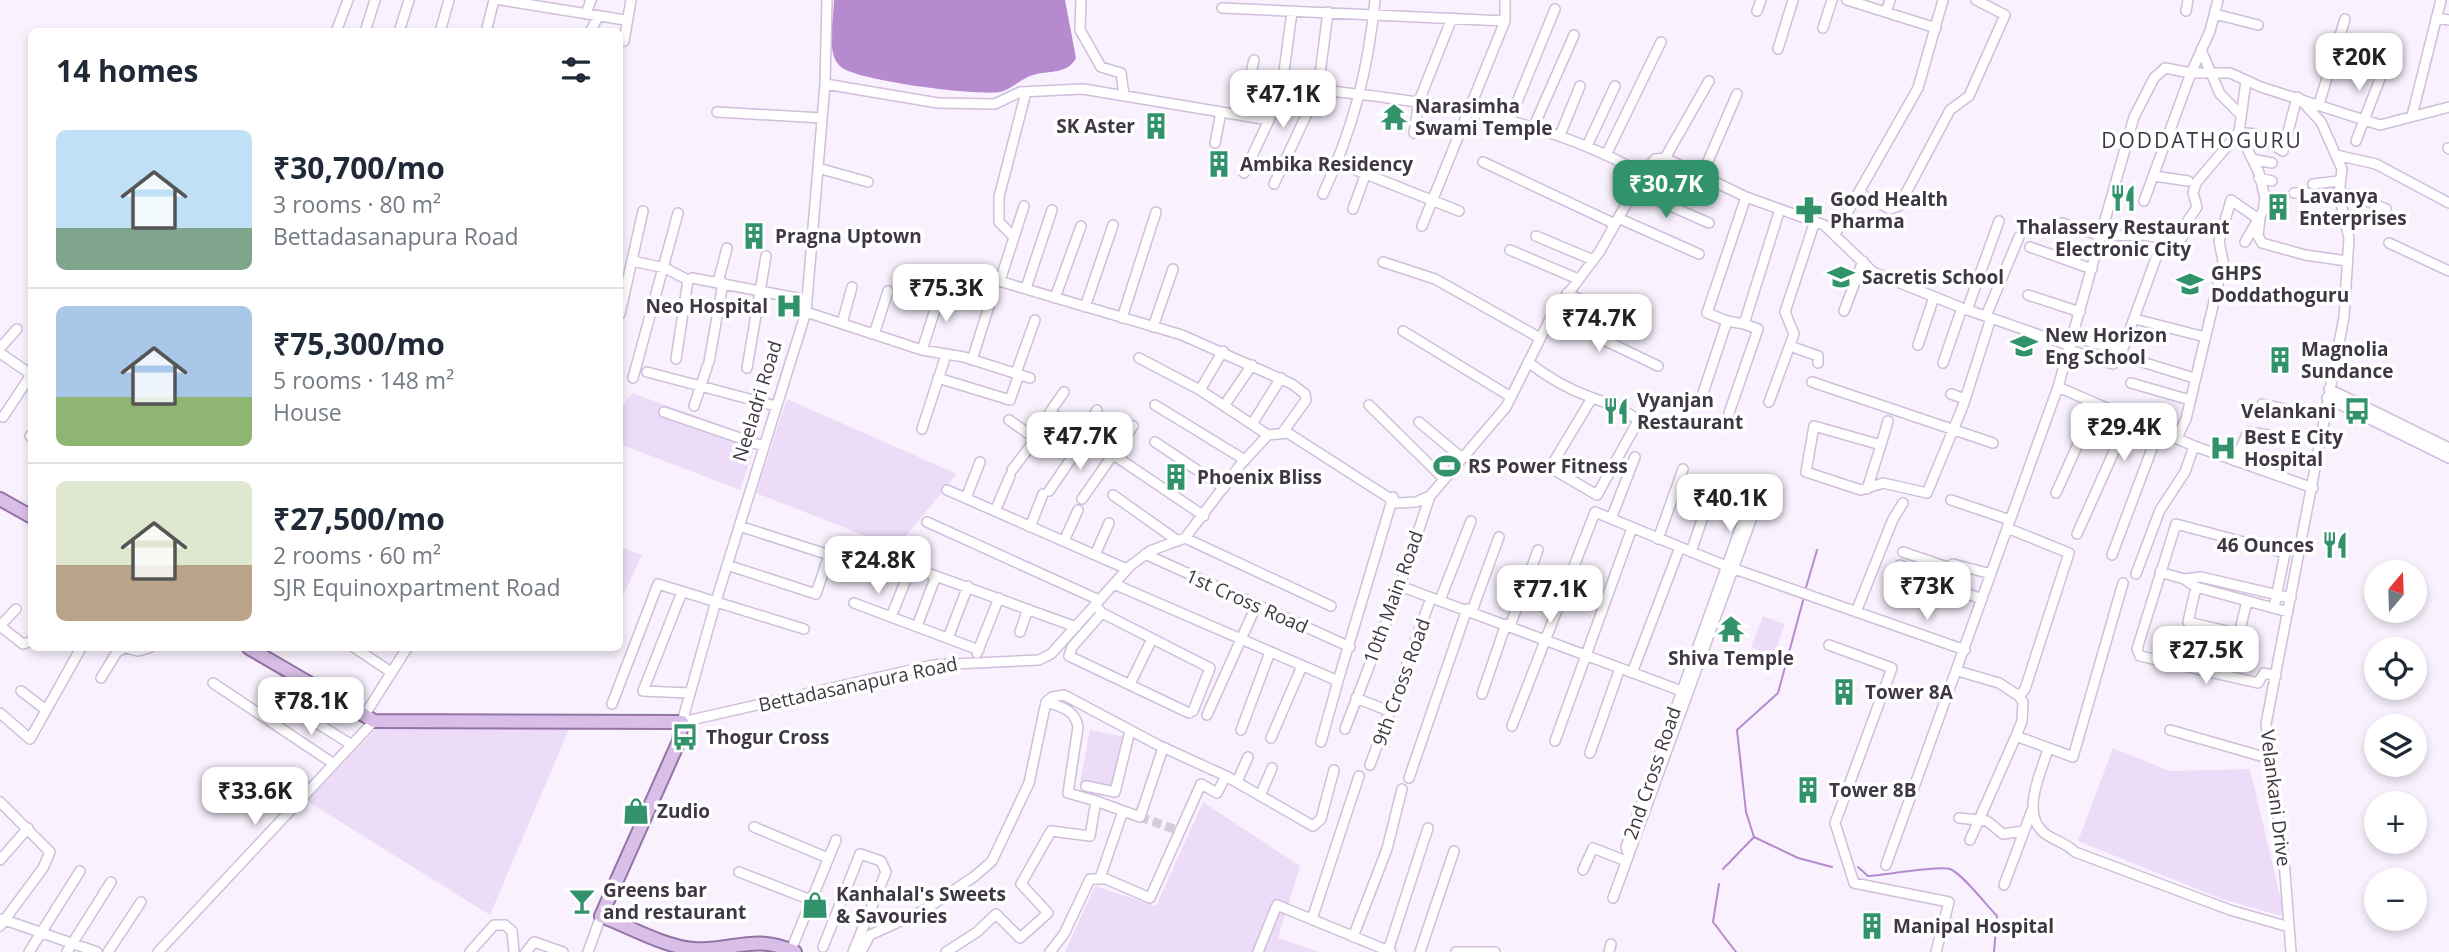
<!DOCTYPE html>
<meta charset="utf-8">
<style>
:root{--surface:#fff;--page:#f2f2f3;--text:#1f2937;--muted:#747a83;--line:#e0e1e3;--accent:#31926b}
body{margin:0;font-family:"Open Sans",sans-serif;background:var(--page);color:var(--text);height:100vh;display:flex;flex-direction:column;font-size:26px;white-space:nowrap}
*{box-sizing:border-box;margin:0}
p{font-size:23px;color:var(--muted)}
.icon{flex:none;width:38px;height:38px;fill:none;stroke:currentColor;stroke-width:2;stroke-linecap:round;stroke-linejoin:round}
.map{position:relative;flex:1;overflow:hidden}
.sheet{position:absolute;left:28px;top:28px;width:595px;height:623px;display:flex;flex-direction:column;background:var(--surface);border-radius:10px;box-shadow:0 4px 10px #0003}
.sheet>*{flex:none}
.needle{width:46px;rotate:19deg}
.buttons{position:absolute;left:2364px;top:560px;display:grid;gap:14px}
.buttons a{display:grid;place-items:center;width:63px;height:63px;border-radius:50%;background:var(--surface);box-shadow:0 4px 10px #0003;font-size:35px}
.price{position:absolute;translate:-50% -60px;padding:0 16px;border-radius:14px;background:#fff;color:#222;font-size:23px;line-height:46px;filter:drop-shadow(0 2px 4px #0008)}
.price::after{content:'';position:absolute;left:50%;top:42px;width:21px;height:16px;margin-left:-10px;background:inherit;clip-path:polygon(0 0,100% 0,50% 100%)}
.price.current{background:var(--accent);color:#fff}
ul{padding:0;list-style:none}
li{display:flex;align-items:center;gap:21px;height:175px;padding:0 28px}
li+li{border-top:2px solid var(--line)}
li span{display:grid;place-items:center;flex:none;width:196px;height:140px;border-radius:10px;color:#555}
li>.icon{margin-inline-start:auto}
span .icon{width:84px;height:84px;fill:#fffc;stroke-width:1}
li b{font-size:30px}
h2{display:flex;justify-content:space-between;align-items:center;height:84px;padding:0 28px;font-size:30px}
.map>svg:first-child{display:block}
.green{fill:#eddcf8}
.water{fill:#b68acf}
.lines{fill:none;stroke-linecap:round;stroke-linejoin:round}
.stream{stroke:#b68acf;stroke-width:2}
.minor-tunnel{stroke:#d4cdd9;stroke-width:9;stroke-dasharray:9 4.5;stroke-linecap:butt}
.minor-casing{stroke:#d0bedb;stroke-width:12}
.major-casing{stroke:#9374a4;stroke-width:16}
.minor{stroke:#fff;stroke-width:9}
.major{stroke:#d9bfe8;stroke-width:12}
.labels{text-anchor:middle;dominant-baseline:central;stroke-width:7;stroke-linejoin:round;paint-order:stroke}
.poi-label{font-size:19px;font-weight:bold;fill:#3f3843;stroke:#fff;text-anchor:start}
.street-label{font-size:19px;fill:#3f3843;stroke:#fff}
.neighbourhood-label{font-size:21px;letter-spacing:2px;fill:#3f3843;stroke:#fff}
</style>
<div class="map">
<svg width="2449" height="952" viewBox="0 0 2449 952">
<rect width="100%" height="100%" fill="#f9f2fe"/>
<path class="green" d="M632 393 758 438 740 490 620 444V409Z
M787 399 957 474 896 548 756 493Z
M620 547 642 555 620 602Z
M1763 616 1785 624 1774 656 1751 647Z
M376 729H569L490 915 307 801Z
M1090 730 1126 737 1115 790 1080 783Z
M2113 748 2170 771 2250 769 2285 917 2222 899 2078 841Z
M1203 802 1300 866 1278 938 1319 952H1065L1095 886 1156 906Z"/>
<path class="water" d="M834 0H1065L1076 58C1067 75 1049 70 1033 75 1022 78 1012 89 1000 92 977 96 858 81 841 67 825 54 834 18 834 0Z"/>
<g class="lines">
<path class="stream" d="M1805 591 1817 550
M1804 597 1778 693 1737 730 1746 812 1754 837 1798 858 1832 867
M1858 867 1868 876C1885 875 1940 865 1950 869 1963 874 1986 905 1997 916L1994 952
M1723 869 1754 837
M1719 884 1713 922 1736 952"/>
<path class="minor-tunnel" d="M1140 817 1180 831"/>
<defs>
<path id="minor" d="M501 0 625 20
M827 0 825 84 806 312 716 601 682 722 933 665 1039 660 1051 654 1130 566 1150 551 1185 538 1241 464 1268 435 1288 433 1397 503 1416 502 1430 496 1506 407 1552 315 1600 251 1643 174 1655 159 1665 158 1746 197 1824 225 1873 272 1962 308 2071 346
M1081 0 1080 30 1101 67 1121 73 1124 95
M1847 0 1936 28
M1222 8 1505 21
M1757 11 1761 0
M2186 11 2188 0
M1886 12 1890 0
M586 14 591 0
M2215 14 2258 25
M2436 18 2449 20
M1823 28 1832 0
M336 32 348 0
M365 32 375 0
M399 32 409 0
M440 32 449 0
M486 32 494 0
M590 32 598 17
M624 41 631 0
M1778 49 1793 0
M2201 50 2220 94 2241 115
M825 84 938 103 995 104 1020 92 1083 89 1269 120 1280 98 1282 86C1407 99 1531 110 1643 174
M1282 86 1292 12
M2319 104 2345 19
M717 112 822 118
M1241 115 1254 60
M2412 116 2441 0
M1510 119 1555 9
M1534 126 1574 35
M1414 133 1419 101 1452 18
M1560 135 1580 86
M2356 141 2381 76
M1215 143 1221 112
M1587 146 1615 86
M2448 148 2449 149
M1607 153 1661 42
M2336 155 2376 164 2449 203
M1665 158 1709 81
M2252 159 2272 163
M1483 162 1615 224
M1338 163 1459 211
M818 168 868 182
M1244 173 1269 120
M1702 175 1737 94
M2154 176 2188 181
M2259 178 2272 181
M1274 184 1318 90 1328 12
M2313 184 2339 181
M1634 190 1709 223
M1859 193 1890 209 1899 206 1950 110 1969 96 2005 15 1976 0
M2294 193 2350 194 2386 209
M1323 194C1353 129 1368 71 1375 0
M1688 195 1699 173
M2144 201 2191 73 2210 31 2218 0
M1353 209 1366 173
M1618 218 1699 254
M2260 218 2258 236 2262 243 2305 255 2347 261
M2062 223 2101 236 2144 235 2172 240 2182 238 2187 222 2197 207 2193 193 2196 183 2239 132 2255 134 2283 151 2297 97
M1422 226 1505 21V0
M1835 234 1918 88 1943 0
M1536 236 1593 260
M1014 237 999 222V197L1026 92
M2245 242 2263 211 2265 198 2259 173 2239 132 2246 81
M2389 243 2449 271
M2030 247 2092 269
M1510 250 1578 279
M632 261 665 268 688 280
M1383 262 1435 279 1540 338
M975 274 1182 335 1292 384 1305 394 1306 400 1283 432
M1000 281 1024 206
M718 282 727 248
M1026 288 1052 210
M1567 293 1614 316
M2028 295 2080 312
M1055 298 1081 226
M1085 307 1113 225
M1967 310 1999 221
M1844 311 1863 261
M806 312 922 350 964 357 1030 378
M620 314 643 211
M1552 315 1658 366
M1986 316 2019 237
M1122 318 1156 212
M2139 320 2205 337
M1727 321 1707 313 1746 197
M842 323 852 287
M1153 327 1173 269
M1403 331 1511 397
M874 334 888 291
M2074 337 2122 351 2163 239
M1918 345 1934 297
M1790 346 1818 356V363
M0 348 17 329
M922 350 942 288
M2070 350 2113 364
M0 353 32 375
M2126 357 2194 378
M1139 358 1200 390 1268 435
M676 359 688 280 692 278 807 300
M972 360 989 306
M709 362 723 283
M1528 362C1546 376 1568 389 1590 397 1606 403 1625 408 1638 421L1597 495 1556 471 1553 463 1592 398
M1943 363 1962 308
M747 368 766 256
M647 372 776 406
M1016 373 1035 320
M633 378 678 213
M938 378 1010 400 1019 374
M1812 382 1993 443
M2131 383 2190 400
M2329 389 2449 448
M1200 390 1223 351
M1064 392 1050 412 1204 516
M1703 393 1727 321 1744 324 1780 209
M1951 394 1965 399
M2327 398 2449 458
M1769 402 1794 334 1785 312 1815 221
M2262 404 2323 417
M1155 405 1245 460
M1369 405 1444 479
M694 406 707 367
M1224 406 1252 365
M664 412 763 446
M1729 413 1758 329 1744 324
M3 417 31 375
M1009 420 1036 439
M1419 422 1462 458
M1252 424 1281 378
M922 429 946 355
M1082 434 1097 410
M30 436 32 434
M2177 438 2186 419 2217 289 2223 261 2219 241 2231 200 2257 218
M1155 442 1224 488
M1881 445 1888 421
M2235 461 2248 432 2268 435
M1012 470 1054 415
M2313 488 2194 446 2058 387 2134 117 2154 78 2165 68 2191 73H2230L2261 87 2380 125 2449 107
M1867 489 1881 445 1814 426 1806 472 1861 490 1883 483 1927 493 1963 406 1991 318
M947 490 1127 569
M1049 491 1086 437
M2056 493 2095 406
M1113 495 1178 541
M966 498 980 462
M1082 499 1133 426
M1951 500 2010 520
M995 511 1010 476
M1611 519 1635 457
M927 522 1099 600
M739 526 873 569
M1030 527 1043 494
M2007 528 2069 553 2025 689 2019 696
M2077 534 2129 418
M1185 538 1331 606
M1658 539 1683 469
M1064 541 1078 510
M1691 552 1711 493
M1903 552 1947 567 1953 564 1991 574
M1145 554 1350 647
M1095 555 1109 523
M2112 555 2159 430
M727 565 816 594 829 555
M1900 565 1941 581 1946 586 1982 599
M2160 572 2184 579 2196 587 2288 612
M2136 574 2160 510 2185 472 2194 446
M2184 579 2201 577 2291 598
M1114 584 1338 681 1393 497
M1400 586 1687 693
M2196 587 2188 622 2239 634 2247 601
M682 592 643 691 690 693
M1440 600 1471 521
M854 603 891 617
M1095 605 1102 613 1210 668 1193 711 1189 713 1069 656 1072 647 1102 613
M2274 608 2285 553 2176 524 2137 649 2140 656 2258 683 2264 673 2276 676
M1472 611 1499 537
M1856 612 1893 519 1903 503
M0 626 23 644 32 641
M0 626 16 609
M917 626 936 576
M1510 626 1538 550
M1020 632 1028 609
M948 638 968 586
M1829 645 1892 668 1835 823 1854 883 1949 902 1936 952
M126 648 138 651 149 648
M355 648 391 672
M979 650 891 617 911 567 1076 627
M977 653 999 598
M1958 671 1999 683 2019 696 2023 702 2022 721 2016 736 2073 757 2123 583
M1632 673 1680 547
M101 678 117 652 124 648
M213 683 334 764
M1130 684 1152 639
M21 691 46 710
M1482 694 1506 624
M1356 698 1391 712
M286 704 352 745
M612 704 658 584 804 629
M0 713 30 739 81 648
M1207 715 1256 606
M364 716 407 648
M1512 726 1595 512 1726 566 1965 650
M1345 729 1400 586 1430 496
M1241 730 1270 652
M2170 730 2271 759
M1271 738 1302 666
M1555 741 1632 528
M1321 742 1338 681
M2048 749C2041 773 2021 812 2043 832 2052 840 2065 842 2075 852L2230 910 2289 927
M1590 753 1620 668
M1370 765 1431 598
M1226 776 1313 826 1321 819 1334 770
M1409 778 1467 609
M1237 782 1248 757
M1086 786 1115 792 1130 731
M1260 796 1272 768
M1096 801 1140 817 1163 748
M0 802 50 852 43 868 0 926
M1959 818 1987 821 2003 834 2024 831
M754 827 828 858
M1970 840 2016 736
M1628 853 1626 847 1748 507 1755 509
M0 860 28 828
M1886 865 2058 387
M1583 870 1593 848 1626 861
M739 872 811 900
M1100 878 1123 811
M2004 885 2032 810
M1613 898 1755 509
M2 919 97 952
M1312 919 1359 776
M1353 937 1387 849 1402 789
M823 947 860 854 881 861 886 872 853 952
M791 950 836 840
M1388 951 1428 828
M29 952 80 871
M67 952 111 882
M108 952 141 902
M158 952 374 721
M470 952 494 925H505L512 931 514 952
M526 952 534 942 563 952
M588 952 601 916
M861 952 870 935 923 911 975 876 992 861 1029 783 1046 702 1052 697 1064 695 1158 745 1226 776 1217 793 1201 784 1150 898 1106 879H1090L1064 934 1050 952
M946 952 977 932 996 914 1020 938 1048 913 1021 884 1051 831 1090 836 1096 801 1068 793 1078 727C1075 710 1062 707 1046 702
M1258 952 1277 905 1391 952
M1420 952 1454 851
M1456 952H1495
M1609 952 1611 944
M2291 952 2284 860 2266 724 2344 317 2349 238 2339 195 2342 169 2321 122 2299 98"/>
<path id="major" d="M0 499 32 517
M249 648 374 721 682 722 679 741 601 916C631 927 662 946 693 949 732 952 753 933 795 952"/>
</defs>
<use href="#minor" class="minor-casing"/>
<use href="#major" class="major-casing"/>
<use href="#minor" class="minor"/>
<use href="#major" class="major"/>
</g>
<defs>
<symbol id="temple-bare" viewBox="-9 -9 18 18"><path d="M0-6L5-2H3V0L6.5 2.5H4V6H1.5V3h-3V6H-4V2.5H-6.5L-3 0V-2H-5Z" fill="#31926b" stroke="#fff" stroke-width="2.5" paint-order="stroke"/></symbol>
<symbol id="building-bare" viewBox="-9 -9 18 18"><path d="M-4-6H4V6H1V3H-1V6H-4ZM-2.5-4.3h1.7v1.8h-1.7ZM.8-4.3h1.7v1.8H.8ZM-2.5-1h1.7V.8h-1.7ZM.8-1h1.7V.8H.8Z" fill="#31926b" stroke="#fff" stroke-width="2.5" paint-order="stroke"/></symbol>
<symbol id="restaurant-bare" viewBox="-9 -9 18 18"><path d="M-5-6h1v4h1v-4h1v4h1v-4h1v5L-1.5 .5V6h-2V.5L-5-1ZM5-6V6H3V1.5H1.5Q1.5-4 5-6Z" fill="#31926b" stroke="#fff" stroke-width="2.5" paint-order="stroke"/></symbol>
<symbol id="pharmacy-bare" viewBox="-9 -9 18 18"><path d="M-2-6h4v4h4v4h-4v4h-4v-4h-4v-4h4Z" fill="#31926b" stroke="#fff" stroke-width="2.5" paint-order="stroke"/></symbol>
<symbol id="school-bare" viewBox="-9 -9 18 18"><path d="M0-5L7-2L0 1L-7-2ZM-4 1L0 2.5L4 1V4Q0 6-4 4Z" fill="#31926b" stroke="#fff" stroke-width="2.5" paint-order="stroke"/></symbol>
<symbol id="hospital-bare" viewBox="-9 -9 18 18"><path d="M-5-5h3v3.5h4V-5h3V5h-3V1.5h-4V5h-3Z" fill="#31926b" stroke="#fff" stroke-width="2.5" paint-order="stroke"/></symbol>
<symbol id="bus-bare" viewBox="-9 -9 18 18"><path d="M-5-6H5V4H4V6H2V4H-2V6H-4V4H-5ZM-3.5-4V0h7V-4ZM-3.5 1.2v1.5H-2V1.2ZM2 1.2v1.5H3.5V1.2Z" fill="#31926b" stroke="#fff" stroke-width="2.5" paint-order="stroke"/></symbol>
<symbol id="stadium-bare" viewBox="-9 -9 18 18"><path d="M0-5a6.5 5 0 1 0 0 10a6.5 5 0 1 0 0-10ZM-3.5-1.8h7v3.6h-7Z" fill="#31926b" stroke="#fff" stroke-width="2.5" paint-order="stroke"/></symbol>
<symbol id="shop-bare" viewBox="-9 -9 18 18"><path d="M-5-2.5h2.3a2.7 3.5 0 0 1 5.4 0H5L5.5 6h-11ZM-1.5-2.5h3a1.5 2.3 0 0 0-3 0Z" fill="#31926b" stroke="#fff" stroke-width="2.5" paint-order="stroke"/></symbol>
<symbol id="bar-bare" viewBox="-9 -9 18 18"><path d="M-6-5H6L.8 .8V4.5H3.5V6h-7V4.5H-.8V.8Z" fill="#31926b" stroke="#fff" stroke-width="2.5" paint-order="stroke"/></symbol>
</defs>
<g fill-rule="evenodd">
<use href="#temple-bare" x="1375" y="98" width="38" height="38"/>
<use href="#building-bare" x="1137" y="107" width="38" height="38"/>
<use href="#building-bare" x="1200" y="145" width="38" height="38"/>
<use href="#restaurant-bare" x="2104" y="179" width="38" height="38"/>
<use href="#building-bare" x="2259" y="188" width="38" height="38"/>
<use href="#pharmacy-bare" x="1790" y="191" width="38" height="38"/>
<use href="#building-bare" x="735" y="217" width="38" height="38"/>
<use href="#school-bare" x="1822" y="258" width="38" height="38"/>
<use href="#school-bare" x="2171" y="265" width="38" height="38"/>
<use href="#hospital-bare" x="770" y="287" width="38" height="38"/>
<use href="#school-bare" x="2005" y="327" width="38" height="38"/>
<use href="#building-bare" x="2261" y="341" width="38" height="38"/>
<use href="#restaurant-bare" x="1597" y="392" width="38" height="38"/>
<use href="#bus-bare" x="2338" y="392" width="38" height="38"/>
<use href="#hospital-bare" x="2204" y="429" width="38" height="38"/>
<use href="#stadium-bare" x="1428" y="447" width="38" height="38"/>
<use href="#building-bare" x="1157" y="458" width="38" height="38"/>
<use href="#restaurant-bare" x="2316" y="526" width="38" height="38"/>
<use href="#temple-bare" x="1712" y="610" width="38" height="38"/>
<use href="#building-bare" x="1825" y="673" width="38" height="38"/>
<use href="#bus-bare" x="666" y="718" width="38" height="38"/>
<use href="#building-bare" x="1789" y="771" width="38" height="38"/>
<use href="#shop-bare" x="617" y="792" width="38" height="38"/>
<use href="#bar-bare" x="563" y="882" width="38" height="38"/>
<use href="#shop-bare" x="796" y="886" width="38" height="38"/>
<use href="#building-bare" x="1853" y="907" width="38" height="38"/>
</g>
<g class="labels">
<g class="poi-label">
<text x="1415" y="106">Narasimha<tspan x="1415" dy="22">Swami Temple</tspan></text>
<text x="1135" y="126" text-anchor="end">SK Aster</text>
<text x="1240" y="164">Ambika Residency</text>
<text x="2299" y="196">Lavanya<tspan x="2299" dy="22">Enterprises</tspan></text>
<text x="1830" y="199">Good Health<tspan x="1830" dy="22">Pharma</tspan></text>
<text x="2123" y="227" text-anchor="middle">Thalassery Restaurant<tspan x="2123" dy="22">Electronic City</tspan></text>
<text x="775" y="236">Pragna Uptown</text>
<text x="2211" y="273">GHPS<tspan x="2211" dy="22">Doddathoguru</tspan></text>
<text x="1862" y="277">Sacretis School</text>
<text x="768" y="306" text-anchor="end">Neo Hospital</text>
<text x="2045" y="335">New Horizon<tspan x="2045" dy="22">Eng School</tspan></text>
<text x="2301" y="349">Magnolia<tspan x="2301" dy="22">Sundance</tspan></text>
<text x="1637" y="400">Vyanjan<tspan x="1637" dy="22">Restaurant</tspan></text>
<text x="2336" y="411" text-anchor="end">Velankani</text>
<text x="2244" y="437">Best E City<tspan x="2244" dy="22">Hospital</tspan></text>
<text x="1468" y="466">RS Power Fitness</text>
<text x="1197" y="477">Phoenix Bliss</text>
<text x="2314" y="545" text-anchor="end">46 Ounces</text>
<text x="1731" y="658" text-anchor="middle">Shiva Temple</text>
<text x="1865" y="692">Tower 8A</text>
<text x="706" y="737">Thogur Cross</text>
<text x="1829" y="790">Tower 8B</text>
<text x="657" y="811">Zudio</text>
<text x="603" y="890">Greens bar<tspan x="603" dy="22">and restaurant</tspan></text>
<text x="836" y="894">Kanhalal's Sweets<tspan x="836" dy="22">&amp; Savouries</tspan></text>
<text x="1893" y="926">Manipal Hospital</text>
</g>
<g class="street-label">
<text transform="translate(757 401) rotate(-73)">Neeladri Road</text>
<text transform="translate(1393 597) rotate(-70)">10th Main Road</text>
<text transform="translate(1247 601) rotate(24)">1st Cross Road</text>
<text transform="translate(1401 682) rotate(-70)">9th Cross Road</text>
<text transform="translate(858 684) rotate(-12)">Bettadasanapura Road</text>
<text transform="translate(1652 773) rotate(-71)">2nd Cross Road</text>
<text transform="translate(2276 798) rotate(83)">Velankani Drive</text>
</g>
<g class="neighbourhood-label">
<text x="2202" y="140">DODDATHOGURU</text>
</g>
</g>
</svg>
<div class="buttons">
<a><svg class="needle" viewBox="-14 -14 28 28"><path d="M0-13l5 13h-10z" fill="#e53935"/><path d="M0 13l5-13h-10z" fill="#747a83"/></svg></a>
<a><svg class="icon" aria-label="locate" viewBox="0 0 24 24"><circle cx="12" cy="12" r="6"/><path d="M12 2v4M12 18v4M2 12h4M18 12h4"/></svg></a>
<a><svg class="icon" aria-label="layers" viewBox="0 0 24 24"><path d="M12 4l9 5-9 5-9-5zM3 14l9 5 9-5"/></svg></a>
<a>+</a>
<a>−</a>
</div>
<b class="price" style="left:2359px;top:93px">₹20K</b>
<b class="price" style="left:1283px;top:130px">₹47.1K</b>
<b class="price current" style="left:1666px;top:220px">₹30.7K</b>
<b class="price" style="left:946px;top:324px">₹75.3K</b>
<b class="price" style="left:1599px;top:354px">₹74.7K</b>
<b class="price" style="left:2124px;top:463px">₹29.4K</b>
<b class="price" style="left:1080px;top:472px">₹47.7K</b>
<b class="price" style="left:1730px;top:534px">₹40.1K</b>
<b class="price" style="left:878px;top:596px">₹24.8K</b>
<b class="price" style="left:1927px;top:622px">₹73K</b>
<b class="price" style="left:1550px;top:625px">₹77.1K</b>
<b class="price" style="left:2206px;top:686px">₹27.5K</b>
<b class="price" style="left:311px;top:737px">₹78.1K</b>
<b class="price" style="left:255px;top:827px">₹33.6K</b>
<section class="sheet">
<h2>14 homes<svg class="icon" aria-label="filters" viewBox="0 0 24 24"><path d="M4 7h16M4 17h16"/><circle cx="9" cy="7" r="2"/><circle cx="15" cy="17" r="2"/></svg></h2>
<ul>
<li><span style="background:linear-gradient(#bfe0f5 70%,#7fa58c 0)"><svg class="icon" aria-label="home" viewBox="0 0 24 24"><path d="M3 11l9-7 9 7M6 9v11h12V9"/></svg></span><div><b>₹30,700/mo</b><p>3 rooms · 80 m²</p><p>Bettadasanapura Road</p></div></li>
<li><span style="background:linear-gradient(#a9c7e8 65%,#8fb573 0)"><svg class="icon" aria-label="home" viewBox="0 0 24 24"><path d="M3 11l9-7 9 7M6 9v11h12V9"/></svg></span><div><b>₹75,300/mo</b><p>5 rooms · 148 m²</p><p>House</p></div></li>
<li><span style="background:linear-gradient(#dfe7d0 60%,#b9a48a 0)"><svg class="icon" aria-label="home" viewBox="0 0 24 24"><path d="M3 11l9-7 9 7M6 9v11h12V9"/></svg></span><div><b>₹27,500/mo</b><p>2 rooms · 60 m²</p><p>SJR Equinoxpartment Road</p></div></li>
</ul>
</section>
</div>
